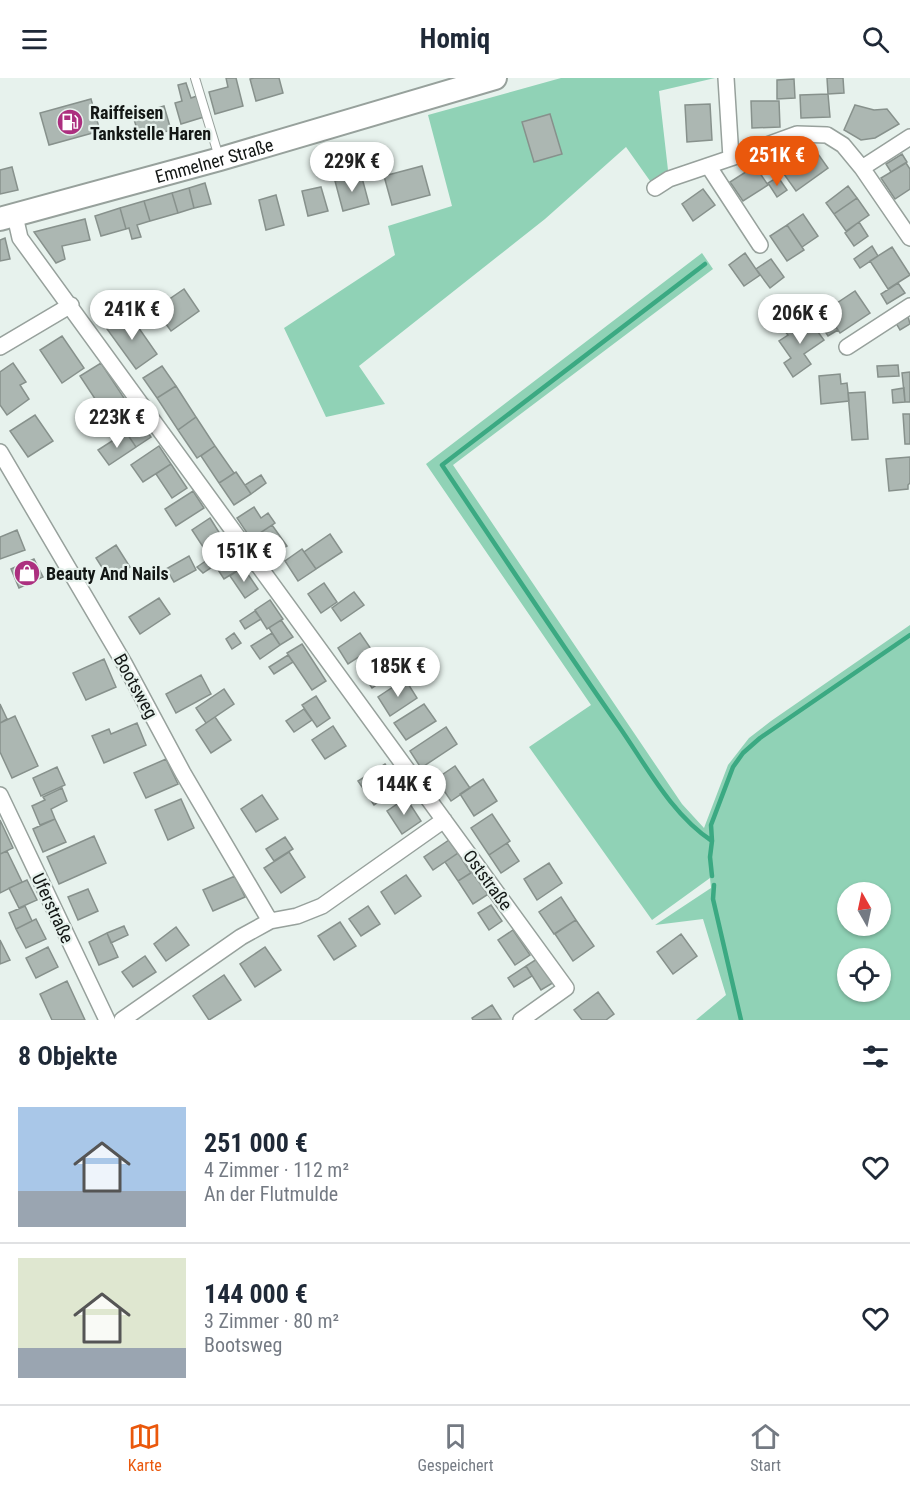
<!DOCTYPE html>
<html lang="de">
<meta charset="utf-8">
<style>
:root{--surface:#fff;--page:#f2f2f3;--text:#1f2937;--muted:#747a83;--line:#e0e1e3;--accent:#ea580c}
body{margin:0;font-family:"Roboto Condensed",sans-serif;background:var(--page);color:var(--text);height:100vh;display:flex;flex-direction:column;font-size:22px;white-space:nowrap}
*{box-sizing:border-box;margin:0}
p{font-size:20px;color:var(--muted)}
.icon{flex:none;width:33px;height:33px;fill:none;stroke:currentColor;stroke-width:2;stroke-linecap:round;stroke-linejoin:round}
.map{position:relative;height:942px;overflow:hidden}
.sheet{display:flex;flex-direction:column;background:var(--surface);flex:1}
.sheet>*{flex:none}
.needle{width:39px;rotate:351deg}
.buttons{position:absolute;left:837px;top:804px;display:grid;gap:12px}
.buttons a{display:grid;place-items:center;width:54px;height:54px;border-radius:50%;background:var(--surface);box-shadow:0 2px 4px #0004;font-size:30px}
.price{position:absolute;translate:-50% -51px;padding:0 14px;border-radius:21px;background:#fff;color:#222;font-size:20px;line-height:39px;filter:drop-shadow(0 2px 3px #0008)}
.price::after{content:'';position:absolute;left:50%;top:36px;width:18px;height:14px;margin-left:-9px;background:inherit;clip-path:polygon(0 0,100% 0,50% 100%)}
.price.active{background:var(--accent);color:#fff}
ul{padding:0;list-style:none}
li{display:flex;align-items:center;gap:18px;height:150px;padding:0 18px}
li+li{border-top:2px solid var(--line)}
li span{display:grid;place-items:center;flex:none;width:168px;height:120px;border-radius:0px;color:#555}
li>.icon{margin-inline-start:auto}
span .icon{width:72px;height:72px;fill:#fffc;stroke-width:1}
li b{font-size:26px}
h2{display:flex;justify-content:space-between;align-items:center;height:72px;padding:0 18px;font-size:26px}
header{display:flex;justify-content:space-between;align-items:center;height:78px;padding:0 18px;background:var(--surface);font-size:27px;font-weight:700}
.tabs{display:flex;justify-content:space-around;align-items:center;height:84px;border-top:2px solid var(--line);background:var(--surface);font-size:16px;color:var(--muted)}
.tabs a{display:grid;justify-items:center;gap:3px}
.tabs .active{color:var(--accent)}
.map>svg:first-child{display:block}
.green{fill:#90d2b6;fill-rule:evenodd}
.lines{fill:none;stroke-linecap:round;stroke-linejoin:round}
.stream{stroke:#3ba982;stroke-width:4.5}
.building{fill:#acb7b2;stroke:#87918c;stroke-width:1.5}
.lane-casing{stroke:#97a19c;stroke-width:10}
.street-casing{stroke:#97a19c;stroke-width:18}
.secondary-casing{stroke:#97a19c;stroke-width:26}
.lane{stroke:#fff;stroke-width:8}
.street{stroke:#fff;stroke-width:15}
.secondary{stroke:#fff;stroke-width:22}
.labels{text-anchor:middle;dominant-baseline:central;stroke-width:4.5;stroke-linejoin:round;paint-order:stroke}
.poi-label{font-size:18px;font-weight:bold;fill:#131715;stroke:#e7f2ed;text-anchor:start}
.street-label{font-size:18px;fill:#131715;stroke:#e7f2ed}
</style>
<header><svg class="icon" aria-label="menu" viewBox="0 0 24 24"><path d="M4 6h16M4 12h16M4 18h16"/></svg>Homiq<svg class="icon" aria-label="search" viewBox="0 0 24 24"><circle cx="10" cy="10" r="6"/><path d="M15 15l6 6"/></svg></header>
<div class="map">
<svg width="910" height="942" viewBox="0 0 910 942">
<rect width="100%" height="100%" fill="#e7f2ed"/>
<path class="green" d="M561 0H715L659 13 669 101 655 110 626 69 545 141 359 288 385 326 326 339 284 250 395 177 388 148 452 128 428 37Z
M702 175 713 191 453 387 682 726 704 750 728 687 749 660 771 643 910 547V942H696L726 917 703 841 655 847 711 810 710 800 652 842 529 669 591 627 426 386ZM848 814H880V848H848ZM848 880H880V914H848Z"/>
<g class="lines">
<path class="stream" d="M705 186 442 387C500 474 558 561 618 647 646 687 671 736 712 763
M712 798 710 779 712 763 711 747 733 689 743 675 760 660 910 557
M714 807 713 821 741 942"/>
</g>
<path class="building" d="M226 0H236L243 28 215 36 209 14 228 9Z
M254 0H279L283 15 256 23 250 1Z
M827 0H843L844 15 828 16Z
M794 1 795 20 777 21V2Z
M186 5 191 20 197 18 204 39 181 46 175 25 182 23 178 7Z
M828 16 830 39 801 40 800 17Z
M91 21 100 53 49 67 40 35Z
M751 23H779L780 49 752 50Z
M710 26 712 62 687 64 685 27Z
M855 27 874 32 887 31 899 46 875 60 861 62 844 52Z
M164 28 171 52 140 61 133 38Z
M550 36 562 76 534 84 522 44Z
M813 69 828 90 796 113 781 92Z
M902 76 907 84 891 94 886 86Z
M906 85 910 91V111L895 121 881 100Z
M422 88 430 117 392 127 384 98Z
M755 88 768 107 743 123 730 104Z
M12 89 18 112 0 116V92Z
M361 96 369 126 343 133 335 103Z
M778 99 787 112 777 119 768 105Z
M205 105 211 126 194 130 189 110Z
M848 108 857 120 834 136 826 125Z
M321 109 328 133 308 138 302 113Z
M189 110 194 130 178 135 172 115Z
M703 111 715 127 693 143 682 126Z
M172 115 178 135 150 143 144 123Z
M276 117 284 147 266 152 259 122Z
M857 120 869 137 846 153 834 136Z
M144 123 150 143 137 147 141 159 132 161 129 150 126 151 120 130Z
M120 130 126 151 101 158 95 138Z
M803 136 818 158 802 169 787 147Z
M85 141 90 162 62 168 65 181 56 185 34 154Z
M859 144 868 158 854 168 845 155Z
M787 147 804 172 787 183 770 158Z
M5 160 10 181 0 183V162Z
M872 168 878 178 860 190 854 181Z
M892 169 910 197 888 211 870 183Z
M745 175 760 197 744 208 729 187Z
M771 181 784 199 770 210 756 191Z
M898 205 905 215 887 226 881 216Z
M184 211 199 233 171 253 155 231Z
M855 213 870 235 840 255 825 233Z
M826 235 838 252 828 258 817 241Z
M129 236 157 276 136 291 107 251Z
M908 238 910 246 900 252 896 245Z
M797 241 802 247 809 242 824 262 804 276 811 286 793 299 784 285 791 280 779 263 788 257 783 251Z
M62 258 84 290 62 305 40 272Z
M13 285 26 304 20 307 29 321 7 337 0 327V294Z
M101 285 124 320 103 333 80 298Z
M898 287 899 298 878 299 877 288Z
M162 288 176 308 157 320 143 300Z
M910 294V324H905L902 295Z
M840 296 841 306 847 305 849 323 821 326 819 298Z
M176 308 196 339 178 352 157 320Z
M904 310 905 324 893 325 892 312Z
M865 314 868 361 852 362 848 315Z
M124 320 137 340 123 350 110 330Z
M903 336H910V366H905Z
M35 337 53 363 28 379 10 353Z
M196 339 215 368 197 380 178 352Z
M137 340 151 359 136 369 123 350Z
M126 354 136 369 109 387 98 372Z
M159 368 171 386 143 404 131 387Z
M215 368 234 395 219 405 201 378Z
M910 379V405L908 407V411L889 413 886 381Z
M171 386 187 410 172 420 156 396Z
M236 394 251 416 234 427 219 405Z
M261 397 266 405 251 416 245 407Z
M193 413 204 430 176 448 165 431Z
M254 429 261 440 268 435 275 445 251 461 237 440Z
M210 440 227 467 209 478 192 452Z
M272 447 287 468 271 478 257 457Z
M17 452 25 472 0 481V459Z
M330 456 342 474 316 491 304 474Z
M228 466 243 489 224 501 209 478Z
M116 467 130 489 110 502 96 480Z
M302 471 316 491 298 503 285 483Z
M189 478 196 492 174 504 166 491Z
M210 480 215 487 203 495 197 489Z
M34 481 43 499 19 510 11 491Z
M243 489 258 511 245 520 230 498Z
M324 505 337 524 321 535 308 516Z
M354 514 364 527 341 543 332 530Z
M159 520 170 536 140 556 129 539Z
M270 522 283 541 267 551 255 532Z
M255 533 261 541 245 551 240 543Z
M281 542 293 559 280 567 269 550Z
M234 555 241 565 232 571 226 561Z
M272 555 280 567 260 581 251 568Z
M360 555 371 571 348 586 338 570Z
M302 566 326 603 312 612 287 575Z
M391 574 402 590 372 610 361 593Z
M288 577 293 584 274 596 269 589Z
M104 581 116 609 86 622 73 595Z
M201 597 211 616 176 635 166 616Z
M405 601 417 620 390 638 378 619Z
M224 611 234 626 206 645 196 630Z
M316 618 330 640 317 649 302 627Z
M0 626 7 641 0 645Z
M424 626 436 643 406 662 394 645Z
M304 631 312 642 294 654 286 643Z
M15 638 38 688 12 700 0 674V645Z
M215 639 231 662 211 675 196 652Z
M137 645 146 667 104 685 92 658 109 651 111 656Z
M333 648 346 668 325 681 312 662Z
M446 649 457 666 421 690 410 673Z
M166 681 178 706 146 720 134 695Z
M385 686 400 709 374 727 358 703Z
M455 688 470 710 451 723 436 701Z
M57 689 65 707 41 718 33 700Z
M483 701 497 723 474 738 460 716Z
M62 710 67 723 51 731 55 741 40 747 32 728 45 722 43 719Z
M262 717 278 741 256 754 241 731Z
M406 720 421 743 402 756 387 733Z
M181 721 194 750 168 762 155 732Z
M492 736 510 763 489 777 471 750Z
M55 741 66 764 43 774 33 751Z
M0 742 13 770 0 776Z
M94 758 106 785 59 806 47 779Z
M285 759 293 771 274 783 266 771Z
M449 762 458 775 433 792 424 779Z
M507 765 519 783 501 795 489 777Z
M7 773 22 804 0 815V776Z
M289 774 305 799 281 815 264 790Z
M458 775 471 795 458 803 445 784Z
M549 785 562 805 537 822 524 801Z
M475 792 490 815 473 826 458 803Z
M406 797 421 818 395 836 381 814Z
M235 798 245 819 213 833 203 812Z
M27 802 37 822 19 830 9 810Z
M88 811 98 833 78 842 68 819Z
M561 819 576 842 554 856 539 834Z
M491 827 502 843 489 852 478 835Z
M25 828 32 843 16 851 9 835Z
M368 828 380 846 361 858 349 841Z
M36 841 46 861 26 870 16 851Z
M576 842 594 868 573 883 555 856Z
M340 844 356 868 334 882 318 858Z
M124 848 128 857 111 865 107 855Z
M176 849 189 867 166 883 154 866Z
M513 852 530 877 515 887 498 862Z
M107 855 118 879 99 887 89 864Z
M681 856 697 878 673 896 657 874Z
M0 862 10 882 0 886Z
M48 869 58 889 36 900 26 880Z
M265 869 281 892 255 909 240 886Z
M145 878 156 894 133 909 122 894Z
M540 879 556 903 541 912 526 888Z
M526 888 532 898 514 909 508 900Z
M224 897 241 922 209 942 193 918Z
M67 903 85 942H52L40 916Z
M598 914 614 936 606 942H582L574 932Z
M492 927 501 941 473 942 472 940Z"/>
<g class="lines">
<defs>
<path id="lane" d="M195 0 219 79"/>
<path id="street" d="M726 0 731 80 797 56 827 57 843 67 862 90 910 160
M709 89 760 167
M862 90 910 59
M655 110 669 101 731 80
M15 138 20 160 566 910 521 942
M0 269 71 227
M847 269 910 228
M0 374 124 585 183 695 270 843
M0 717 107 942
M122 942 241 859 270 843 297 838 322 828 444 742"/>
<g id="secondary">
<path id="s1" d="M0 141 220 81 495 0"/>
</g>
</defs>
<use href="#lane" class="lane-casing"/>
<use href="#street" class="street-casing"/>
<use href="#secondary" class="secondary-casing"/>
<use href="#lane" class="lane"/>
<use href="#street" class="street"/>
<use href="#secondary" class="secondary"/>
</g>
<defs>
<symbol id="fuel-disc" viewBox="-11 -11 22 22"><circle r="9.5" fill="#ac2f7f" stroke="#e7f2ed"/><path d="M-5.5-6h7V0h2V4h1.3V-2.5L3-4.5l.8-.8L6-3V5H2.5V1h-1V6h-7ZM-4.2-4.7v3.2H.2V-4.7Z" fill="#fff"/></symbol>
<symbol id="shop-disc" viewBox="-11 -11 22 22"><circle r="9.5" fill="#ac2f7f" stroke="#e7f2ed"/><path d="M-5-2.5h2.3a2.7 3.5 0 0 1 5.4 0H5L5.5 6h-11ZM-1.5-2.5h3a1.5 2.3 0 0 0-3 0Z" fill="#fff"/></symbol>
</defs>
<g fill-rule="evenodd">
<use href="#fuel-disc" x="55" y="29" width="30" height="30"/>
<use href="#shop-disc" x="12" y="480" width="30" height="30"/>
</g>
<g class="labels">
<g class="poi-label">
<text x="90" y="34">Raiffeisen<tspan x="90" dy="21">Tankstelle Haren</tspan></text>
<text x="46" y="495">Beauty And Nails</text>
</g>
<g class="street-label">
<text stroke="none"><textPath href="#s1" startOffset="222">Emmelner Straße</textPath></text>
<text transform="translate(136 608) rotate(61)">Bootsweg</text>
<text transform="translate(488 802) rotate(54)">Oststraße</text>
<text transform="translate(53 830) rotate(65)">Uferstraße</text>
</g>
</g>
</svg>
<div class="buttons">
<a><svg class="needle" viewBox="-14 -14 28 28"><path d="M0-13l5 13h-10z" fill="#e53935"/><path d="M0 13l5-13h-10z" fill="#747a83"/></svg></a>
<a><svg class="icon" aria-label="locate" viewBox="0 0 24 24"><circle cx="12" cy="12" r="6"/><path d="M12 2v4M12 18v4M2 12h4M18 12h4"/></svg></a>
</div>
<b class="price active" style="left:777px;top:109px">251K €</b>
<b class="price" style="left:352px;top:115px">229K €</b>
<b class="price" style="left:132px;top:263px">241K €</b>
<b class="price" style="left:800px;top:267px">206K €</b>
<b class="price" style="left:117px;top:371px">223K €</b>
<b class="price" style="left:244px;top:505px">151K €</b>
<b class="price" style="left:398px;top:620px">185K €</b>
<b class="price" style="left:404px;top:738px">144K €</b>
</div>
<section class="sheet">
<h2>8 Objekte<svg class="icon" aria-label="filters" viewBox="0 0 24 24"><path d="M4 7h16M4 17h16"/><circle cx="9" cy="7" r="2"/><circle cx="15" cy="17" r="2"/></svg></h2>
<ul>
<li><span style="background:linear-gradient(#a9c7e8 70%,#9aa5b1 0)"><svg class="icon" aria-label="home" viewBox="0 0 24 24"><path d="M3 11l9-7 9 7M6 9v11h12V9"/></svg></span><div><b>251 000 €</b><p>4 Zimmer · 112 m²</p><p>An der Flutmulde</p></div><svg class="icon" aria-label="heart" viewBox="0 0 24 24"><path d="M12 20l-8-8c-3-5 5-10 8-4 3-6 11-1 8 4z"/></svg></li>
<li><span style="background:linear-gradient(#dfe7d0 75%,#9aa5b1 0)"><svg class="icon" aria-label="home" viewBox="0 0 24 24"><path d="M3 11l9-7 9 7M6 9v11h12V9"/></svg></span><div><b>144 000 €</b><p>3 Zimmer · 80 m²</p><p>Bootsweg</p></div><svg class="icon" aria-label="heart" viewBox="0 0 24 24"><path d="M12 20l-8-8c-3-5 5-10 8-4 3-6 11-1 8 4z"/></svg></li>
</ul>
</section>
<nav class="tabs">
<a class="active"><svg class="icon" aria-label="map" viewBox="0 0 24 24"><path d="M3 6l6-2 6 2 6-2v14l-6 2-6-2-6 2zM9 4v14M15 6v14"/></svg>Karte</a>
<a><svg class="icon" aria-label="saved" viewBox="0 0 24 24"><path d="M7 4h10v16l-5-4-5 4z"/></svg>Gespeichert</a>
<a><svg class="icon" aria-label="home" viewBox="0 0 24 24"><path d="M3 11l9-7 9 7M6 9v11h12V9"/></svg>Start</a>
</nav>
